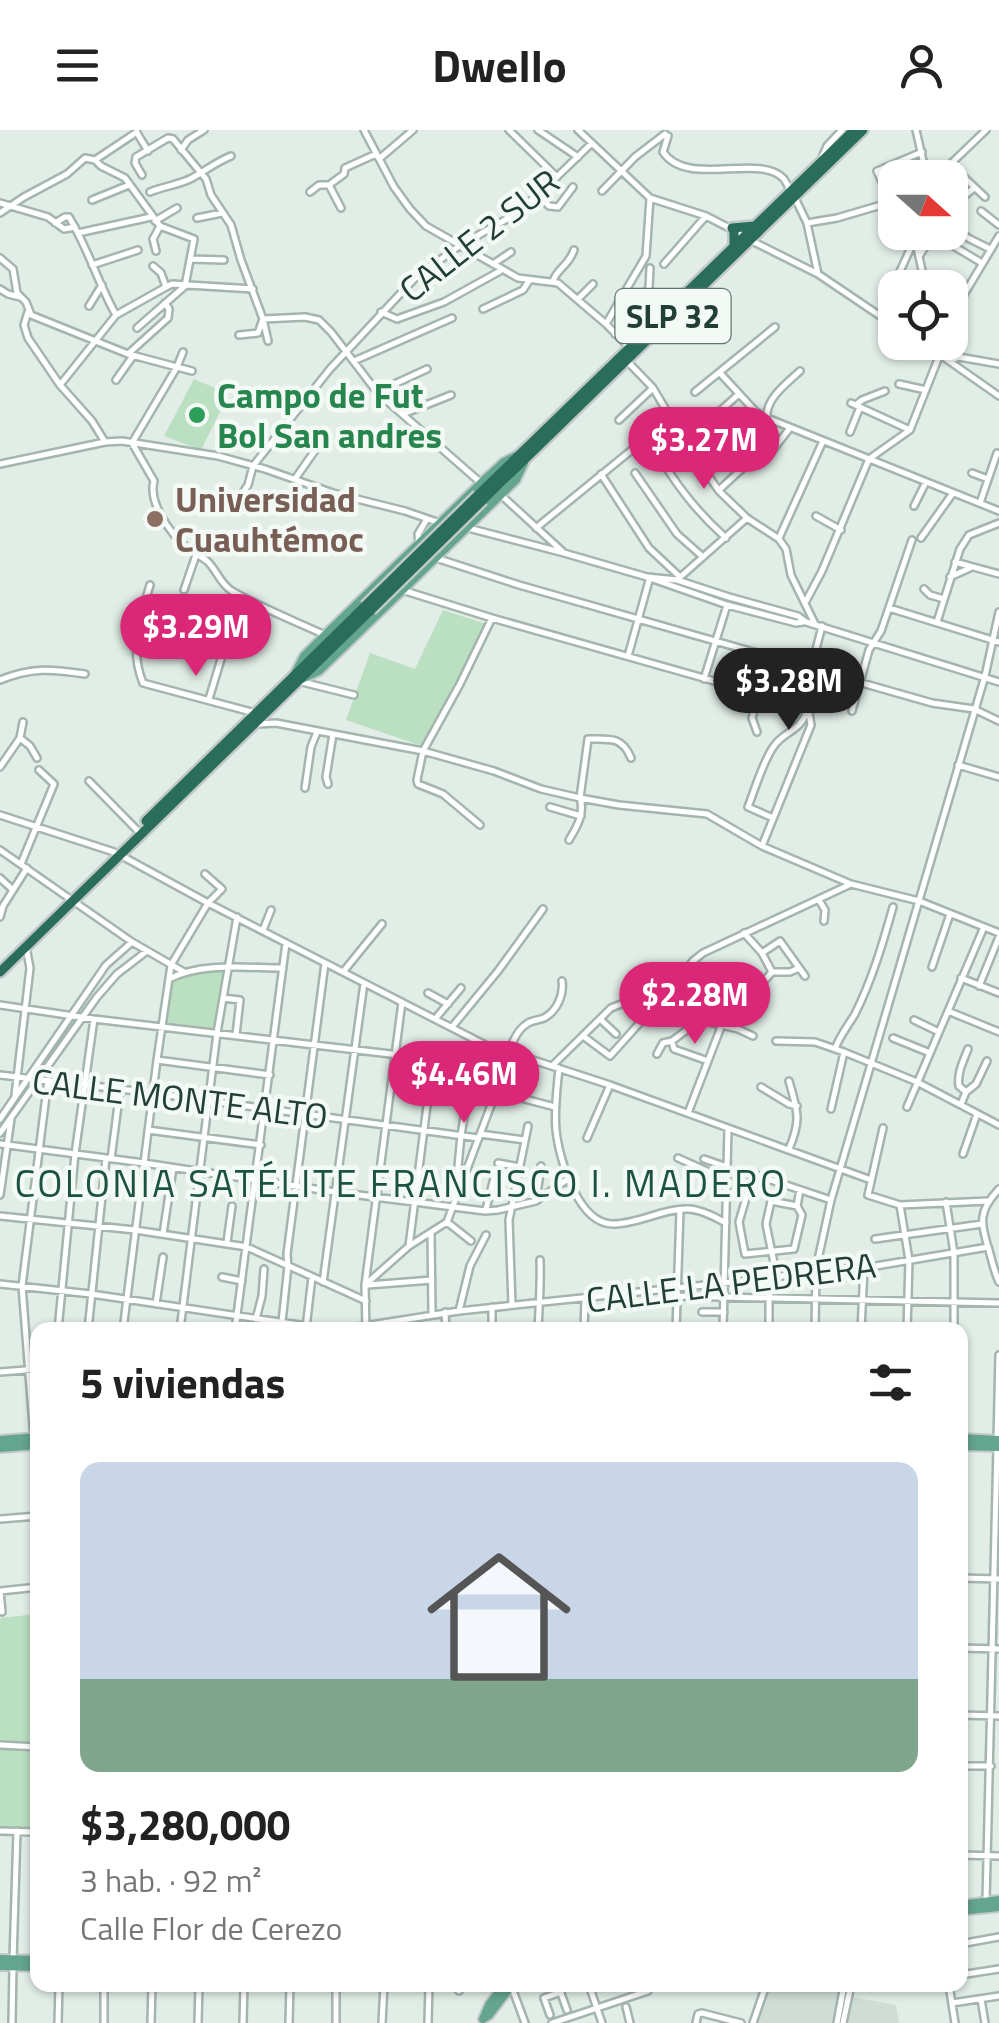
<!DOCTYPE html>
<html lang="es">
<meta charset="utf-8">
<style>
:root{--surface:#fff;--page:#f2f2f2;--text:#222;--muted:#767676;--accent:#db2777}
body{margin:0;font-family:"Titillium Web",sans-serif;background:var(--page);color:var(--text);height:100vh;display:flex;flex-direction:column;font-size:38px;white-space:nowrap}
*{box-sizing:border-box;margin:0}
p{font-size:32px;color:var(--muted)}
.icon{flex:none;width:55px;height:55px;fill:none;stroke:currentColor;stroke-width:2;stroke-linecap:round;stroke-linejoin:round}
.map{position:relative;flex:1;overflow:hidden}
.sheet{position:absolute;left:30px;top:1192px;width:938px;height:670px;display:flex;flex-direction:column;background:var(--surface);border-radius:20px;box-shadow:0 2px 8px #0004}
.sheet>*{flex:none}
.needle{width:65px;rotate:111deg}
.controls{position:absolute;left:878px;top:30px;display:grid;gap:20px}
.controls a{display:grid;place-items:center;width:90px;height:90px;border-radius:20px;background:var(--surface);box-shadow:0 2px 8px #0004;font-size:50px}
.price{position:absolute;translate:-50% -85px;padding:0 22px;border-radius:35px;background:var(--accent);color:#fff;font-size:32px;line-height:65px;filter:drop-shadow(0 2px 5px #0008)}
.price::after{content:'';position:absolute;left:50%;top:60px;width:30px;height:22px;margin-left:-15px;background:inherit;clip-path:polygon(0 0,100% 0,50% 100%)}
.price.current{background:#222;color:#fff}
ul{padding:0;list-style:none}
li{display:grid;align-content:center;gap:20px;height:530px;padding:0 50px}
li span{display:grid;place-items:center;height:310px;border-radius:20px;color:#555}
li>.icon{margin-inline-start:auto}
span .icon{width:180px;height:180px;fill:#fffc;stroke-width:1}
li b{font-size:42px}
h2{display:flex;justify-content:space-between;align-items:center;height:120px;padding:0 50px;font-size:42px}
header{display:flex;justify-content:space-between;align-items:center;height:130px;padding:0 50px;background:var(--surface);font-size:45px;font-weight:700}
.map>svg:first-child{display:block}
.built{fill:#d0ddd6}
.green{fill:#badfc1}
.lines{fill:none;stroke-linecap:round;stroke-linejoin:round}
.minor-casing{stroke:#a4b5ae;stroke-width:10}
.major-casing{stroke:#c1c9c6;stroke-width:12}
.highway-casing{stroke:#c1c9c6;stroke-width:14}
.minor{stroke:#fff;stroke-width:5}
.major{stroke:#64a590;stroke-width:8}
.highway{stroke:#2b6d5b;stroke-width:9}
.highway-bridge-casing{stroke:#c1c9c6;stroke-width:14;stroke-linecap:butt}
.highway-bridge{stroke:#2b6d5b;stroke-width:9}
.leisure-dot{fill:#2e9e5b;stroke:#f3f9f5;stroke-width:4}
.education-dot{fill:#8d6e63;stroke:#f3f9f5;stroke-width:4}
.labels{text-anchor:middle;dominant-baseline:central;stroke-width:9;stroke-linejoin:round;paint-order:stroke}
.shield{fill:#f3f9f5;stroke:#60776f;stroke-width:2.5}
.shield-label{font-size:32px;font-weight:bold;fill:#213f35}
.street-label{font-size:35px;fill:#213f35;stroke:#f3f9f5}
.leisure-label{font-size:35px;font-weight:bold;fill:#27864d;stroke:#f3f9f5;text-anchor:start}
.education-label{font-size:35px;font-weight:bold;fill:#785e54;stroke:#f3f9f5;text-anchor:start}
.neighbourhood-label{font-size:38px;letter-spacing:2.5px;fill:#1c5241;stroke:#f3f9f5}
</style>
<header><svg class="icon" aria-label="menu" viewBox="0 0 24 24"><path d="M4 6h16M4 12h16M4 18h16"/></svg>Dwello<svg class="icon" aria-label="person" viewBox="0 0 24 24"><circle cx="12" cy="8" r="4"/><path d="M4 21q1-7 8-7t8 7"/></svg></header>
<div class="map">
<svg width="999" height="1893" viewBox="0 0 999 1893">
<rect width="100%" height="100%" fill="#e2ede7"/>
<path class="built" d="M770 1855H841L834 1893H757Z
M852 1867 896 1875 899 1893H846Z"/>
<path class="green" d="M194 249 229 264 201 320 164 306Z
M443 480 489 495 425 617 346 590 370 523 415 539Z
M201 839 226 840 215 902 165 894 172 840 181 842Z
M37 1484V1700L0 1699V1488Z"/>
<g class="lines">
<defs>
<path id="minor" d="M364 0 394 57 410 79 426 96 518 148 558 153 606 194 630 218
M509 0 557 47
M538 0 578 27
M578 0 650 68 706 86 739 103
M916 0 927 48
M137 3 148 21
M668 6 663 22C687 58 758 23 783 48 786 51 788 57 791 61
M173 9 206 49 211 65 231 95 241 130 263 189 268 211
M181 20 188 10 204 0
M379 29 413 0
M95 30 137 2
M821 30 827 16 842 0
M951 35 985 67
M142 45 135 33 136 27 168 8 173 9
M936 48 986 0
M882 52 877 41 922 22
M329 55 341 78
M602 61 635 27 665 4
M150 62C164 56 179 55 192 48 205 41 216 32 231 26
M310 62 319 55H329L344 44 345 38 376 24
M538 65 549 76 558 77 573 57
M795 68 807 93 818 144
M92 70 129 55
M0 73 48 87 64 99 75 97
M950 78 974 58
M981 81 999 95
M0 83 24 67 67 44 85 28 95 30 101 36 125 48 160 96 194 109 185 156 137 198
M197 88 222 83
M155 91 177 78
M950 92 968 108 990 119
M55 93 65 87H69C88 118 98 153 116 185
M807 93 837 88 895 71
M930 102 982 133
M78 103 151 87
M915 109 926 158
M754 112 818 144 895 196
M156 121 153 109 160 96
M920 125 933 104
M0 128 13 139 17 163 26 172 31 185 128 224 192 241
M190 129 224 130
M493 134 511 122
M664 134 706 86
M92 135 138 120
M153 136 161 143 166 157
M553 151C558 137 568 137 574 120
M0 159 8 164 20 167
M578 169 593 154
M89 176 102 155
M483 179 523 160 529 151
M28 182 24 195 28 208 60 255 92 291 105 312
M381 182 397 189 444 172 500 141
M880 185 918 102
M950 188 999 106
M263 189 305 187 319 190 331 202 377 262 481 353
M606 194 646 126 650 68
M615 204 649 158 650 138
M239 205 258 203 263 189
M922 212 999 266
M183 222 177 237 132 313 154 351C148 373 170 403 187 418 193 423 201 426 207 431 217 440 220 454 232 461 261 478 295 491 325 505
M128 224 168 188 169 179 165 173
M354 231 452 188
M627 231 653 258 685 312 719 361 747 388 779 409 786 419 791 445 815 494
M949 231 959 227 999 234
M720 243 755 281 767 288 999 381
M116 250 133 226
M899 254 926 260
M60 255 116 185 166 157 172 154 253 159
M377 262 427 239
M695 262 775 197
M851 273 910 300
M856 275 862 270 885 261
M403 284 451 265
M767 288C765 269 787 253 800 241
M619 290 653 258
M850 302 860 277
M685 312 739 264
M673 323 663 332C681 362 700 385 726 408
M700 333 755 281
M0 334 105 312 122 311 218 326 265 339 333 363 405 381 440 393
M635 343 677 404 703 427
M972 343 988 349
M601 344 649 418 680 447
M295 349 316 319
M719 360 746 335 765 330 790 298
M242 364 248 355 253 336 330 239 414 149 459 116 507 89 538 65 592 13
M501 365 562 421
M980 373 997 323
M914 376 926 352
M816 386 841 400
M468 398 564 423 647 447 727 475 796 493 803 492
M536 398 671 288
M779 408 823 311
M921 408 953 363
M419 416 418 404 427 389
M436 428 519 455 932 573 974 579 999 591
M955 432 999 444
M647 447 677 450 729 467 798 486 806 492 999 552
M950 447 970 438
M678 449 747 388
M150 455C140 489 129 519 143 553L255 583
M924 459 930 465 944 469
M184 460 196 425
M402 460 492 488 781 570 800 576 809 582
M806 471 822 441 869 329 910 300 940 224
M889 478 999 512
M937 492 960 419 969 405 999 393
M628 526 650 447
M704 549 727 475
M0 550C32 537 52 539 85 544
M298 551 354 565
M209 569 237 476
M852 581 869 520 881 501 912 410
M257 594 276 593 423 621 494 641 541 659 580 668 619 675 707 684 762 716 851 754 919 771 999 803
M757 602 752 588 759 564
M20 608 30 616 37 628
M958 635 999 647
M0 637 20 608 23 592
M89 651 137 700
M328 654 326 647 333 604
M305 658 311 617 317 602
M550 677 581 686
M0 685 114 722
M773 688 748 677C755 659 763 631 774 616 784 601 800 602 807 581
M480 695 443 664 418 654 417 650 423 621 460 554 492 488
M569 710C577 697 585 683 580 668L588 609C610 609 622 606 631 628
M762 716 811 595 807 571 811 539 822 496
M0 720 132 812 184 842
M120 725 208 773 507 926 530 929 610 955 871 1050
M21 734 54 654 39 640
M0 748 13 760
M819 770 825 780 824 791
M0 787 3 776 27 738
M263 800 271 780
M744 803 762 823 772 842
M762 823 780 811 805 846
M932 837 950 784
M343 842 382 794
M961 848 999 863
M169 849C202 832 247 838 283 838
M766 849 772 842H790L799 838
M979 856 999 807
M428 863 448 874
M223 868 240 870 236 905
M682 872 703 846 732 862 721 897 688 983
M0 875 94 889 433 929 409 1116
M948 881 999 902
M435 889 461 858
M600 889 616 904
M914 890 939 902
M452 897 498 841 543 779
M583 906 610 926 671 858 700 890 738 899 753 906
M893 908 930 923
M672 911 674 919 708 931
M776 911 815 912 844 922 917 952 999 995
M835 919C840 905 848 896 855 884 872 850 883 813 893 777
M657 924 663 913 672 911 700 890
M157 930 270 945
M552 936 611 878 649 863 671 858 693 831 703 823 851 754
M559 938C557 959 554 980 556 1000 559 1029 578 1094 613 1094 639 1094 664 1078 689 1079 702 1080 715 1087 726 1093
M0 945 153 963 478 1008
M761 957 789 974 797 976
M495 961 555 977
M966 962 959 956C957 943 963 932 968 919
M15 965 30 838 26 817
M961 974 966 962 976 954 987 931
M907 977 984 797
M831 979 844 922
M0 989 106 835 132 812
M883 998 868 1065 900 1075 988 1071
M148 1000 261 1015
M0 1003 97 867 117 844 147 821
M480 1004 524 1010
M587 1008 610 955
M0 1014 144 1033 335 1062 485 1081 498 1080 536 1071 568 1049
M789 1019C802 989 797 980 789 951
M963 1024 977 984
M678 1028 709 1042 726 1045
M111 1029 120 960
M704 1029 727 1037
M498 1033 520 1037
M999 1059C978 1081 980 1093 989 1120 992 1131 994 1141 999 1152
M800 1060 797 1076 802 1085 794 1119 745 1124 739 1092 753 1044 831 1070
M0 1065 11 989
M455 1068 461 1005 470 951
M536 1071 541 1036
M946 1072 954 1123V1200
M900 1075 909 1130 907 1200
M486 1079 494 1048
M0 1086 135 1100 247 1117 366 1171
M447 1092 471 1111
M431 1103 432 1185
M163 1104 173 1038
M875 1109 982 1094
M227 1112 232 1076
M222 1147 242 1151
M323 1152 364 853
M0 1154 91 1164 300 1195 306 1199 339 1200 459 1181 772 1148 816 1139 864 1138 988 1117
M365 1155 409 1116 447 1092 505 938C508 923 514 901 528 893 533 890 539 890 544 888 557 881 564 865 562 851
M368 1155 432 1150
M677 1166 999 1173
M156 1174 163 1127
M512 1175 509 1090 528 996
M459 1181 470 1136 486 1105
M445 1182 446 1200
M702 1182H724
M256 1189 262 1166 264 1139
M282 1192 288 1136 287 1124 325 833
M306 1198 312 1147
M58 1200 75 1024 94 889
M88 1200 106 1028
M123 1200 157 930 171 835 208 773 222 759 205 744
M180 1200 217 903 237 787
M235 1200 286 813
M366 1200 365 1155 402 872
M492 1200V1177
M538 1200C539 1176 541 1154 540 1130
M584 1200 585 1169
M676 1200 680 1080
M723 1200 728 998
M769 1200V1168L774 1133 766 1094 771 1071 797 1076
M815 1200 816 1139 831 1070 985 546 999 482
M861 1200 864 1138
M0 1242 38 1239
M997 1310 999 1225
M38 1359 22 1156 48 950
M0 1389 38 1386
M960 1448 999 1449
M0 1461 38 1457
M0 1462 2 1482
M960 1518 999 1519
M960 1585 999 1586
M0 1615 38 1617
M969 1636H991
M0 1701 38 1702
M960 1725 999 1726
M986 1771 997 1317
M960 1814 999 1807
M13 1830 17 1701
M960 1845 999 1839
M459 1855V1861
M511 1855 525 1893
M558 1855 567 1880
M589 1855 602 1893
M949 1855 955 1893
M981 1869 985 1893
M952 1873 999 1866
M626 1877 630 1893
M550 1885 544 1868 561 1862
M12 1893 13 1836
M58 1893 59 1855
M104 1893V1855
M151 1893 152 1855
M198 1893 199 1855
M243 1893 244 1855
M289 1893 290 1855
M336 1893V1855
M382 1893 384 1855
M428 1893 429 1855
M552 1893 648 1861 646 1855
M696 1893 698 1884 702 1883 741 1893
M753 1893 766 1855
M837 1893 844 1855
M843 1893 851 1855"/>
<path id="major" d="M295 543 304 526 325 505 481 353 504 332 516 326
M302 549 319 541 516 350 524 333
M960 1308 999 1310
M0 1310 38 1307
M960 1316 999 1317
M0 1318 38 1315
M960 1775 999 1770
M960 1781 999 1777
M0 1829 38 1830
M0 1836 38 1837
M483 1889 489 1885 512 1855
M483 1889 489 1875 504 1855"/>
<path id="highway" d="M734 117V102L732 98 755 96
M478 365 854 0
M483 370 863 0
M146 691 365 476
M0 842 371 480"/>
</defs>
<use href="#minor" class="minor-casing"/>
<use href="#major" class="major-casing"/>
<use href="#highway" class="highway-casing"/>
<use href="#minor" class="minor"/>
<use href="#major" class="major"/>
<use href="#highway" class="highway"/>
<defs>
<path id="highway-bridge" d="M365 476 478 365
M371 480 483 370"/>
</defs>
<use href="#highway-bridge" class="highway-bridge-casing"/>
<use href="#highway-bridge" class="highway-bridge"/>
</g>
<circle class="leisure-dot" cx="197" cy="285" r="10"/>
<circle class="education-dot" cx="155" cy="389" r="10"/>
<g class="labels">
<rect class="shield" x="615.5" y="159" width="115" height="54" rx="8"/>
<g class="shield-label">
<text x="673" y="186">SLP 32</text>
</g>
<g class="street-label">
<text transform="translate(479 105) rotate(-38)">CALLE 2 SUR</text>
<text transform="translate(180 968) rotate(7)">CALLE MONTE ALTO</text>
<text transform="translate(731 1152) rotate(-7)">CALLE LA PEDRERA</text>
</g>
<g class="leisure-label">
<text x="217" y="265">Campo de Fut<tspan x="217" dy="40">Bol San andres</tspan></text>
</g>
<g class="education-label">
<text x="175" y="369">Universidad<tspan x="175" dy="40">Cuauhtémoc</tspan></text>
</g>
<g class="neighbourhood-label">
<text x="401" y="1053">COLONIA SATÉLITE FRANCISCO I. MADERO</text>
</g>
</g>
</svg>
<div class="controls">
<a><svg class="needle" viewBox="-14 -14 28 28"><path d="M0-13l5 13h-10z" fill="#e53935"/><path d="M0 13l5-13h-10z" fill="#767676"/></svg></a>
<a><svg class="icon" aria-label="locate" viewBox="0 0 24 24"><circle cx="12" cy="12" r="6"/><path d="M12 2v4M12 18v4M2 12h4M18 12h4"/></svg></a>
</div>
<b class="price" style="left:704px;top:362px">$3.27M</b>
<b class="price" style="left:196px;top:549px">$3.29M</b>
<b class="price current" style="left:789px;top:603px">$3.28M</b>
<b class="price" style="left:695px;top:917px">$2.28M</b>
<b class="price" style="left:464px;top:996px">$4.46M</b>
<section class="sheet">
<h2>5 viviendas<svg class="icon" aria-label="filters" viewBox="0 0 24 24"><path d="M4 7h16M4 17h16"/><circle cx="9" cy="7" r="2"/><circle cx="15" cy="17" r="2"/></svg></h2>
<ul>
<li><span style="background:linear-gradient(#c9d6e8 70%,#7fa58c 0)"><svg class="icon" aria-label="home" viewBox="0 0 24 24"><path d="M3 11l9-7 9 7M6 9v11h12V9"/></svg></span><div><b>$3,280,000</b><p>3 hab. · 92 m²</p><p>Calle Flor de Cerezo</p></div></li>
</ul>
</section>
</div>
